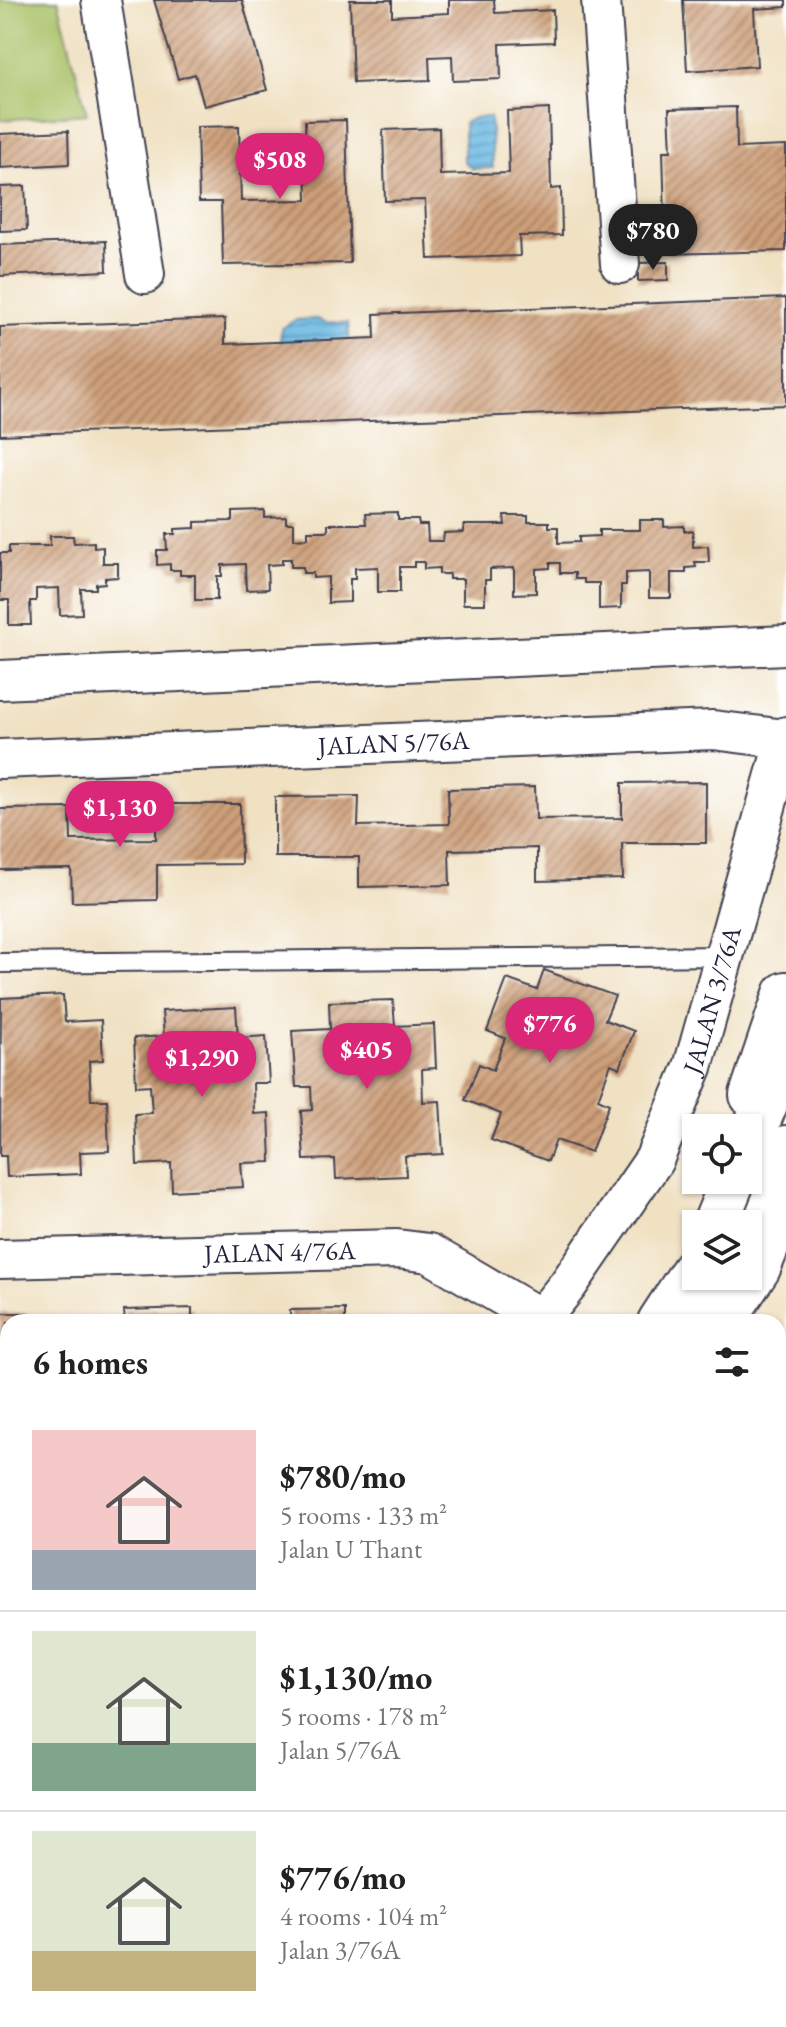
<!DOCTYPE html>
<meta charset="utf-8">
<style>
:root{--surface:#fff;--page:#f6f6f6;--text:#222;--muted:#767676;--line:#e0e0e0;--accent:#db2777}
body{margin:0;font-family:"EB Garamond",serif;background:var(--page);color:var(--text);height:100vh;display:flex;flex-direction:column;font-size:30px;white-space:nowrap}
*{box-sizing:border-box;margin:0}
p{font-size:26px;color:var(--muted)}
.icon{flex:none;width:44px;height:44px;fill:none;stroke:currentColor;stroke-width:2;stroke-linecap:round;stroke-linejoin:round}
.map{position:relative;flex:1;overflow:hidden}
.details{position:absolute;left:0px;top:1314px;width:786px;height:714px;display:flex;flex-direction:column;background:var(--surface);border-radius:24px 24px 0 0;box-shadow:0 2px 6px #0004}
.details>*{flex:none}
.tools{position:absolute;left:682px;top:1114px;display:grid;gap:16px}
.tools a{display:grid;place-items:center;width:80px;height:80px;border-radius:0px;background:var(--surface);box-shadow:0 2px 6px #0004;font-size:40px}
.price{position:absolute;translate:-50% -68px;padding:0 18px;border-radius:28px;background:var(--accent);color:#fff;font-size:26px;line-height:52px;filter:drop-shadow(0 2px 4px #0008)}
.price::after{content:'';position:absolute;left:50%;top:48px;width:24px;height:18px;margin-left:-12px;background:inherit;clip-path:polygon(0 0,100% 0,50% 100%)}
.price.on{background:#222;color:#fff}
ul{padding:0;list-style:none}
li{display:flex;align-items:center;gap:24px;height:200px;padding:0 32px}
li+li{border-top:2px solid var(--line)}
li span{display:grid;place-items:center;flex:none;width:224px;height:160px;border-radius:0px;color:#555}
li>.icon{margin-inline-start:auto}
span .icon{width:96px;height:96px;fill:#fffc;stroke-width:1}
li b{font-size:34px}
h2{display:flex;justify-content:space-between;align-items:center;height:96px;padding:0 32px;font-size:34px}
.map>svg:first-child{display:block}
.green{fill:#a8bf64;stroke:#657050;stroke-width:2}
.water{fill:url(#water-rules);stroke:#446d8e;stroke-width:2}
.building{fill:url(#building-hatch)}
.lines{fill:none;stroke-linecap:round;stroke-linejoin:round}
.lane-casing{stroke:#413f4f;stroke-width:22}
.street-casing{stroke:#413f4f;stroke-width:42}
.secondary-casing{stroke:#413f4f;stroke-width:48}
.highway-casing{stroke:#413f4f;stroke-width:48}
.lane{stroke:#fff;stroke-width:18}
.street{stroke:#fff;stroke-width:38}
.secondary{stroke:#fff;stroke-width:44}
.highway{stroke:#fff;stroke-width:44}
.highway-bridge-casing{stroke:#413f4f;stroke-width:48;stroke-linecap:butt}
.highway-bridge{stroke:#fff;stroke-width:44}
.labels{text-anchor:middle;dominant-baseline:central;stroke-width:8;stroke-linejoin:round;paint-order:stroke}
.street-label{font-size:26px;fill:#22223b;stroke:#fff}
</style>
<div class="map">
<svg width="786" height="2027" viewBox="0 0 786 2027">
<defs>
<pattern id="water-rules" width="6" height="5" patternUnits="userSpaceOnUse" patternTransform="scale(2)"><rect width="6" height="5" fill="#67b8e2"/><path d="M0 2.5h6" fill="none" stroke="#5495b8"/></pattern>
<pattern id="building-hatch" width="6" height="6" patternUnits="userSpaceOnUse" patternTransform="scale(2)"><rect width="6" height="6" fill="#cd9f79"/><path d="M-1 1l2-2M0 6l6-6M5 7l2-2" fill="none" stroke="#a68164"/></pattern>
</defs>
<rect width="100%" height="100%" fill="#fff"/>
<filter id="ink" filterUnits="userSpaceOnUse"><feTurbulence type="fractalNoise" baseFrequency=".0125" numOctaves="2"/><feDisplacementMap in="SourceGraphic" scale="16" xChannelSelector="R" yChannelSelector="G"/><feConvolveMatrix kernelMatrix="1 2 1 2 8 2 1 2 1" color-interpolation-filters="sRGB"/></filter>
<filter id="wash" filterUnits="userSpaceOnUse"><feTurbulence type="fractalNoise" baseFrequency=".006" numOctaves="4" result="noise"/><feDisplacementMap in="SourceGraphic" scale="32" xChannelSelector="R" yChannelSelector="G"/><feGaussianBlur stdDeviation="1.8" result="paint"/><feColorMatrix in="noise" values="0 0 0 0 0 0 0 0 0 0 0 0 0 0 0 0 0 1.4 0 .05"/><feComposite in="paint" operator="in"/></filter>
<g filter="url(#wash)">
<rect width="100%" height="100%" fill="#f0e1c3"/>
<path class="green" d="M0 0H58L87 114 0 120Z"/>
<path class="water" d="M490 117 493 168 472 169 464 161V123L474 118Z
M317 319 326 322 348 323 350 347 280 351 281 329 295 320Z"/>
<g id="blocks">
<path class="building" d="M154 0H242L267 90 204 106 195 74 178 79Z
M350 0H392V16L449 13V0H494L495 13 553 10 554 42 500 44 501 79 453 81 452 56 429 57 430 80 353 83Z
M683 0H786V7L754 9 757 66 687 71Z
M736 107 737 148 786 146V251L666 254 663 151H671L669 109Z
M549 109 551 189 561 188 562 235 519 236 520 256 428 259 425 200 385 201 383 130 439 128 440 175 509 173 507 111Z
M346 120 350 263 223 265 221 202H199L197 127 239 126 241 201 307 200 305 121Z
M68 131 69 164 0 168V134Z
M25 186 27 230 0 231V187Z
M106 241 107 271 0 276V245Z
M668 262V280L638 281V263Z
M786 298V405L0 435V327L225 319V344L375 338 374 314Z
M265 511V518L286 517V523H294V539L308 538V531H328V524H366L365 514 398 513V520H418L419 525H427L428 541H443L444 533 464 532V525H505L504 516H528V522H549V527H558V543L579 542V537L599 536V530H640V520H664V527L684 526V531H693V547L708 546 709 562H695L696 567 686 568V573H671V598H649V572L626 573V585H621V608L599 609V583H584V579H575V573H560V563H550V568L536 569V593L514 594V568L490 569V580H485V604H463V579H449V574H439V568L424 569V562H414V567H400V592H378V567L355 568V579H350V602L328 603V577L313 578V573H303V567H291V559H282V564L267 565 268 589 246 590 245 564 222 565V576H217V600H195V575H180V570H170V564L157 565V550H167L166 534H175V529L195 528V522L233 521V512Z
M50 536H73L74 543 94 542V548L103 547V563H118V577L105 578V583L96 584V589H81L82 614 60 615 59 588 36 589V601H30L31 625H9V600H0V553H9V546H50Z
M706 782V843H622L623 879 537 881V848L449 850 450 885 359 887V857H275V797L359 796 358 826 449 824 448 789 535 787 536 819 622 818V783Z
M156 804H240L241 864 157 865V900L72 902 71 869 0 870V809L70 808 71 840 156 839Z
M544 970 615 996 605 1020 634 1031 620 1068 611 1064 598 1099 609 1104 591 1152 556 1140 548 1161 491 1140 501 1114 465 1100 479 1064 493 1070 505 1038 487 1031 507 979 537 990Z
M63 995 65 1022 101 1020 103 1060 89 1061 91 1100H107L109 1151 80 1152 81 1174 7 1177 6 1156H0L1 998Z
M393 1000 395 1026 434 1024 436 1068 422 1069 423 1102 440 1101 443 1154 405 1156 406 1176 336 1179 335 1159 304 1160 301 1111 312 1110 311 1087H296L292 1031 330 1029 329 1002Z
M236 1007 238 1038 266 1036 269 1083H253L254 1114 269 1113 271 1162 241 1163 243 1187 172 1191 171 1163 137 1165 135 1114 152 1113 150 1085 136 1086 134 1038 164 1036 162 1011Z
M192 1308V1322H125L124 1310Z
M345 1309V1322H290V1310Z
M0 1313H28V1322H8V1490H0Z
M786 1449V1615L780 1617 778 1461Z
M8 1604V1705L0 1696V1661L3 1659 0 1655V1611Z
M786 1995V2027H501L500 2020H778V1996Z"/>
</g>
</g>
<g filter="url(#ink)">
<use href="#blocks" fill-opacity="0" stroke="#413f4f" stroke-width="2"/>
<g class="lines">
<defs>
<path id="lane" d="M0 963 726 956
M778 1385 786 1373
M778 1970 786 1969
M145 2020 149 2027
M480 2020V2027
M270 2027 336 2020"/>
<g id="street">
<path d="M101 0 145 274"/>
<path d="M601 0 620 264"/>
<path d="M0 680 786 645"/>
<path id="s1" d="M0 759 713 730 785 739"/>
<path id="s2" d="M0 1259 397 1249 429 1253 540 1318"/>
<path id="s3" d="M538 1322 568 1285 654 1160 693 1067 786 736"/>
<path d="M0 1522 8 1521"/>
<path d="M778 1657 786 1663"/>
<path d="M0 1756 4 1754 8 1762"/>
<path d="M0 1803 8 1799"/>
<path d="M0 2002 8 2001"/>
</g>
<path id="secondary" d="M752 1095 786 994
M722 1322 758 1268 786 1199
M778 1938 786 1940
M0 1963 8 1961"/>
<path id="highway" d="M748 1145 786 1054
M748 1233 786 1148
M660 1322 696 1267
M700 1322 729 1276
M0 1895 8 1892
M0 1935 8 1932"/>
</defs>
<use href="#lane" class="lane-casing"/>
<use href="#street" class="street-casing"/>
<use href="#secondary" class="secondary-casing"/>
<use href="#highway" class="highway-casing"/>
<use href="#lane" class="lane"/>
<use href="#street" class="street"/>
<use href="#secondary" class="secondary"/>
<use href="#highway" class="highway"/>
<defs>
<path id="highway-bridge" d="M715 1224 733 1180"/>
</defs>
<use href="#highway-bridge" class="highway-bridge-casing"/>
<use href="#highway-bridge" class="highway-bridge"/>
</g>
</g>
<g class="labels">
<g class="street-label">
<text stroke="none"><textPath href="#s1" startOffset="394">JALAN 5/76A</textPath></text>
<text stroke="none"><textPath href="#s3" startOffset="370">JALAN 3/76A</textPath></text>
<text stroke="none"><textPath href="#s2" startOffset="280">JALAN 4/76A</textPath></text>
</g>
</g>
</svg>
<div class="tools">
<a><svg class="icon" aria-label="locate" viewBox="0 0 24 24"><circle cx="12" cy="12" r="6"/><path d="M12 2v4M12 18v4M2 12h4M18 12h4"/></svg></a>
<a><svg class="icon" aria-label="layers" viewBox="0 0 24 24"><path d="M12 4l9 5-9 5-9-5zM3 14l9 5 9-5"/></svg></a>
</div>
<b class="price" style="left:280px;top:201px">$508</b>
<b class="price on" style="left:653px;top:272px">$780</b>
<b class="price" style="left:120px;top:849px">$1,130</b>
<b class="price" style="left:550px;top:1065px">$776</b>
<b class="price" style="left:367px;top:1091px">$405</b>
<b class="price" style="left:202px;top:1099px">$1,290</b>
<section class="details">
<h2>6 homes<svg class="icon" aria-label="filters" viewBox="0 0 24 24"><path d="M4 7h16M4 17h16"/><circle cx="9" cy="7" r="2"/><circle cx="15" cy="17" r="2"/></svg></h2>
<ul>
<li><span style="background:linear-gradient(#f6c9c9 75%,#9aa5b1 0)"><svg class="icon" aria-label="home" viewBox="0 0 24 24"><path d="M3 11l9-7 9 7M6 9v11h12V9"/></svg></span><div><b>$780/mo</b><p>5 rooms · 133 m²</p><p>Jalan U Thant</p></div></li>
<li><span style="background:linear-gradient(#dfe7d0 70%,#7fa58c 0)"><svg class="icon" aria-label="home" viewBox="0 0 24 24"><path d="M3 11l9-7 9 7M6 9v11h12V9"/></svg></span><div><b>$1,130/mo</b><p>5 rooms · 178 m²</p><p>Jalan 5/76A</p></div></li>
<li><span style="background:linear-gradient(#dfe7d0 75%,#c2b280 0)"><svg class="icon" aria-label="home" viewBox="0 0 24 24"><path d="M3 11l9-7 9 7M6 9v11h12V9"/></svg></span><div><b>$776/mo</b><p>4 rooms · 104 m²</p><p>Jalan 3/76A</p></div></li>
</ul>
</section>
</div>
